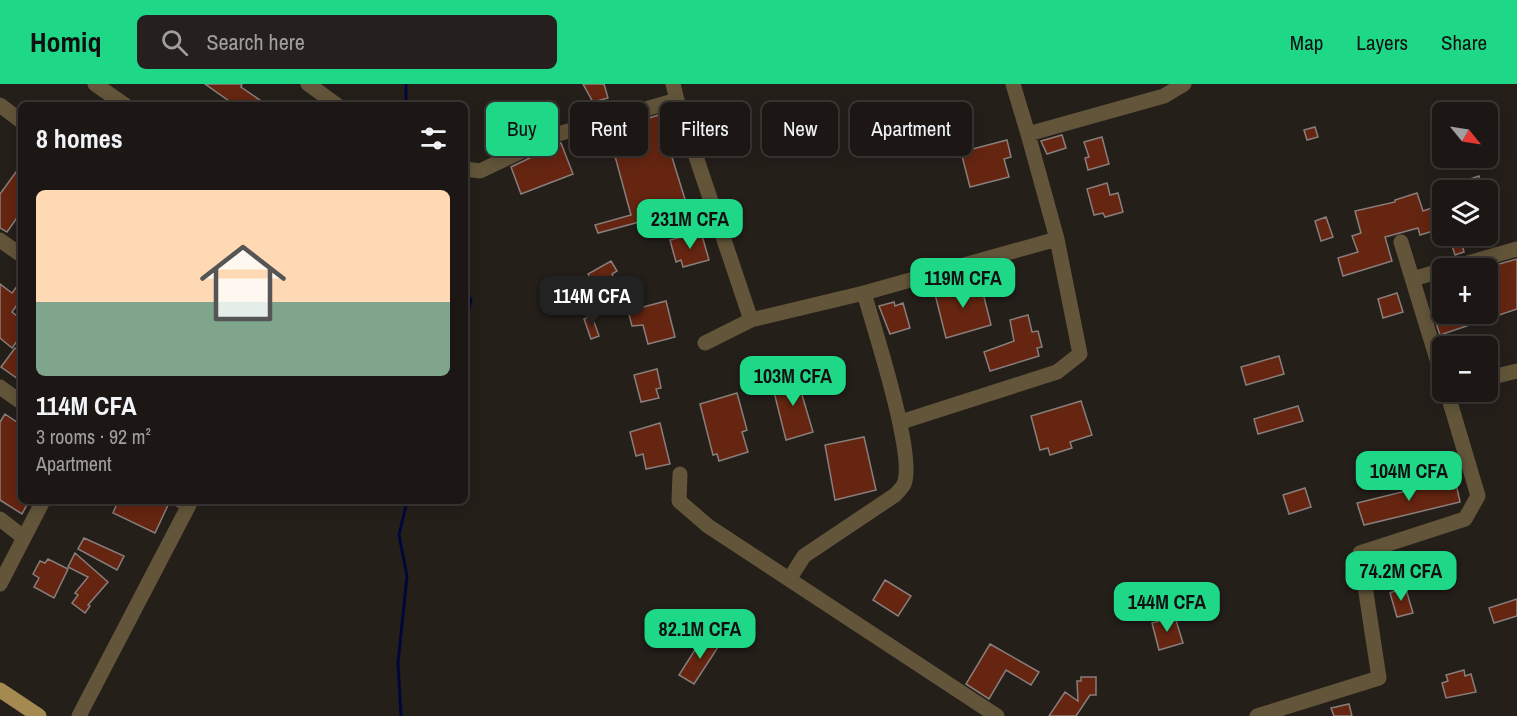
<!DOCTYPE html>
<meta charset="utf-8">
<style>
:root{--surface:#1c1714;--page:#25201d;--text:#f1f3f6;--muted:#a09fa0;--line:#3a3634;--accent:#1fd887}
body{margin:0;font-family:"Archivo Narrow",sans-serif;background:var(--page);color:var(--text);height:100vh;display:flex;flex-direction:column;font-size:22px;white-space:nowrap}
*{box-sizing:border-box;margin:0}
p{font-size:20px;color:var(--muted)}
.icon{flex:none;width:33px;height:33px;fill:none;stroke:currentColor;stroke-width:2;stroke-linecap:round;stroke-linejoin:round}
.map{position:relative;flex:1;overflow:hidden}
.side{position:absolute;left:18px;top:18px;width:450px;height:402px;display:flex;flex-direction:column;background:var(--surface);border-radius:9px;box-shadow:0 3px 15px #0003,0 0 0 2px var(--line)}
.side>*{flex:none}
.hud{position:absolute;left:486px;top:18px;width:570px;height:54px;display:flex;gap:12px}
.needle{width:39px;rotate:120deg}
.tools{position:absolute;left:1432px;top:18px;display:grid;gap:12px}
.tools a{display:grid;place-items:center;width:66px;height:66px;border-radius:9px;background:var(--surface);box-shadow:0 3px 15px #0003,0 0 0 2px var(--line);font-size:30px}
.price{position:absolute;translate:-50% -51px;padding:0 14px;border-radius:12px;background:var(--accent);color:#111;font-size:20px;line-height:39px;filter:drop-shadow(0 2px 3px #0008)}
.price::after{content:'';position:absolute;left:50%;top:36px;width:18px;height:14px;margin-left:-9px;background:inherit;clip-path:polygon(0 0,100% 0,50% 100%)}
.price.on{background:#222;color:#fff}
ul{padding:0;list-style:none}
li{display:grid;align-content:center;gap:12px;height:318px;padding:0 18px}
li+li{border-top:2px solid var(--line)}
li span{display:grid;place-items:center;height:186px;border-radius:9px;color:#555}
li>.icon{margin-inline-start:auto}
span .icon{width:108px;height:108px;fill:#fffc;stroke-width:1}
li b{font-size:26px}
h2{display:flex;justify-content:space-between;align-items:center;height:72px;padding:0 18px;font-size:26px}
.pill{padding:0 21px;border-radius:9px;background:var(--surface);box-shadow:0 3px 15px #0003,0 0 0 2px var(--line);font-size:21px;line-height:54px}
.pill.on{background:var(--accent);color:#111}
header{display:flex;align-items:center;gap:36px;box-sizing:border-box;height:84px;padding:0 30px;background:var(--accent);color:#111}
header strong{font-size:28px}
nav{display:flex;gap:33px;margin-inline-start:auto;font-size:21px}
.search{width:420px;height:54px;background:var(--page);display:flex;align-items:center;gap:15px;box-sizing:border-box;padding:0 21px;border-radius:9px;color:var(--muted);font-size:22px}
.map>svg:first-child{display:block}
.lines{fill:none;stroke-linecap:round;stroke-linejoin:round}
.stream{stroke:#00083a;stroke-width:3}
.building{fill:#652511;stroke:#887e7b;stroke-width:1.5}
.minor{stroke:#62553a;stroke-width:15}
.major{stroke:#a48a50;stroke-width:15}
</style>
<header>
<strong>Homiq</strong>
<div class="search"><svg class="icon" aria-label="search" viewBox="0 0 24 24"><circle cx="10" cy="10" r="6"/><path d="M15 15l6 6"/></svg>Search here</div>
<nav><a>Map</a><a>Layers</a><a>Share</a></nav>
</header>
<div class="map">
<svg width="1517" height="632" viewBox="0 0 1517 632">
<rect width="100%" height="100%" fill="#251f1a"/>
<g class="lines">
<path class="stream" d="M406 0V21
M465 205 471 216 465 238
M401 632 398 579 407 492 399 451 407 417"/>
</g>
<path class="building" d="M205 0H242L241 3 267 21H227L229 17Z
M583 0H604L608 14 593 18Z
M662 30 665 40 662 41 688 125 598 149 595 141 631 131 613 65 625 61 619 43Z
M1315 43 1318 53 1307 56 1304 46Z
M1062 51 1066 64 1047 70 1041 57Z
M1102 53 1109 80 1088 86 1085 74 1089 73 1084 58Z
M1007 56 1011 73 1004 75 1009 93 970 103 961 68Z
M561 59 573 90 521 110 511 83Z
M21 81V128L7 148 0 144V110Z
M1479 92 1483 106H1440V105Z
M1107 99 1110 111 1118 109 1123 128 1105 133 1103 129 1094 131 1087 105Z
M1417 109 1423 127 1443 120V144L1420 151 1418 144 1385 153 1392 177 1343 192 1338 174 1358 168 1352 152 1361 149 1355 127 1395 118V116Z
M1326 133 1333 153 1321 157 1315 137Z
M701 148 709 176 683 183 681 176 676 178 670 156Z
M1449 152H1460L1464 168 1455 171Z
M1517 175V225L1440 251 1434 233 1447 230H1488V183Z
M611 177 617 187 612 190 616 197 587 214 581 203 592 197 588 190Z
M979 193 991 241 946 254 935 210 965 202 964 197Z
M21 197V215L12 228 21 235V252L12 264 0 254V200L12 209Z
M1397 209 1403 228 1383 234 1378 215Z
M666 217 675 253 648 260 643 241 632 242 628 227Z
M894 218 895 222 903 219 910 244 890 250 879 222Z
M1028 231 1032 248 1038 247 1042 263 1037 264 1039 272 990 287 984 268 1014 257 1010 236Z
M592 232 599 252 591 255 584 235Z
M15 264 21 268V297L1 283Z
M1279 272 1284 290 1246 301 1241 283Z
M657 285 661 304 656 305 659 314 641 318 634 291Z
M804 290 807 302 800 304 813 348 786 356 772 300Z
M737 309 747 346 742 348 748 368 719 377 717 370 713 371 700 320Z
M1081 317 1092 351 1070 358 1072 364 1050 371 1048 364 1040 366 1031 332Z
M1298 322 1303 337 1258 350 1254 335Z
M5 330 21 341V417H29L22 430 0 416V338Z
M660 339 670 380 646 385 643 370 636 372 630 348Z
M864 353 876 406 835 416 825 361Z
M1455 395 1460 418 1364 441 1357 419Z
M1305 404 1311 423 1289 430 1283 411Z
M118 417H164L169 419 155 449 113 429Z
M84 454 124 472 117 486 78 465Z
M75 469 108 498 88 521 90 522 85 529 72 519 78 511 75 509 88 493 68 483Z
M48 475 68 485 54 514 34 503 39 494 33 490 40 477 45 479Z
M885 496 911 512 898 532 873 516Z
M1405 502 1413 529 1397 533 1390 509Z
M1517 515V532L1494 539 1489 524Z
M1175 533 1183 559 1159 566 1152 539Z
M713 551 722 557 694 600 679 591 698 561 704 565Z
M990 560 1039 588 1031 601 1006 586 989 615 966 600Z
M1464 586 1465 592 1471 590 1476 608 1446 614 1442 599 1448 597 1446 591Z
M1081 593H1096V611H1090L1076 632H1049L1065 608 1078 617 1077 597H1081Z
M1349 620 1352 632H1334L1331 624Z"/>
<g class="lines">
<path class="minor" d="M95 0 125 21
M308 0 337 21
M673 0 677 16
M1013 0 1028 50
M0 21 21 37
M465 85 480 87 558 50 677 16 751 236 864 209 1057 155
M0 156 21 171
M1401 158 1443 295
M1450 184 1517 165
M1413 195 1443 186
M705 259 751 236
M1488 294 1517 287
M0 303 21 318
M901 338 1057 288 1080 270 1057 155 1028 50 1164 12 1184 0
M680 390 679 417 708 442 997 632
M0 435 23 453
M790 494 804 472 895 411C898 408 902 404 904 400 916 372 874 244 864 209
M0 500 43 417
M79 632 189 421 181 417
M1257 632 1379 594 1360 469 1465 435 1478 412 1447 308"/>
<path class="major" d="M0 606 39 632"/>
</g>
</svg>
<div class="tools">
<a><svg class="needle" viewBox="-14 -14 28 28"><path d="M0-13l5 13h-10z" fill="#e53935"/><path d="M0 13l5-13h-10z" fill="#a09fa0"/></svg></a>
<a><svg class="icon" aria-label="layers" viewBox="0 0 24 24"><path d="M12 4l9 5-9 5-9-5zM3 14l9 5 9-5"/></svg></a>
<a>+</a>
<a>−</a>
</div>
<b class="price" style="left:690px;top:166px">231M CFA</b>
<b class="price" style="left:963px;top:225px">119M CFA</b>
<b class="price on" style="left:592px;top:243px">114M CFA</b>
<b class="price" style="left:793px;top:323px">103M CFA</b>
<b class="price" style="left:1409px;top:418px">104M CFA</b>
<b class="price" style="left:1401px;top:518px">74.2M CFA</b>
<b class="price" style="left:1167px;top:549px">144M CFA</b>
<b class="price" style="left:700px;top:576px">82.1M CFA</b>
<div class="hud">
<a class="pill on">Buy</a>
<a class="pill">Rent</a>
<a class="pill">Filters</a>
<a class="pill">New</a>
<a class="pill">Apartment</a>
</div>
<section class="side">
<h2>8 homes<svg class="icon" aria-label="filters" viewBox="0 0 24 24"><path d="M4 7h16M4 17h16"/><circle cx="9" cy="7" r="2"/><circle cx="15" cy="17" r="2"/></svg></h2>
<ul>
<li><span style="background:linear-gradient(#ffd9b3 60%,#7fa58c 0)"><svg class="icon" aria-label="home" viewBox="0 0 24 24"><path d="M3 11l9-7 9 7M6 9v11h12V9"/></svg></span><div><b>114M CFA</b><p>3 rooms · 92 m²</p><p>Apartment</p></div></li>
</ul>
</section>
</div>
